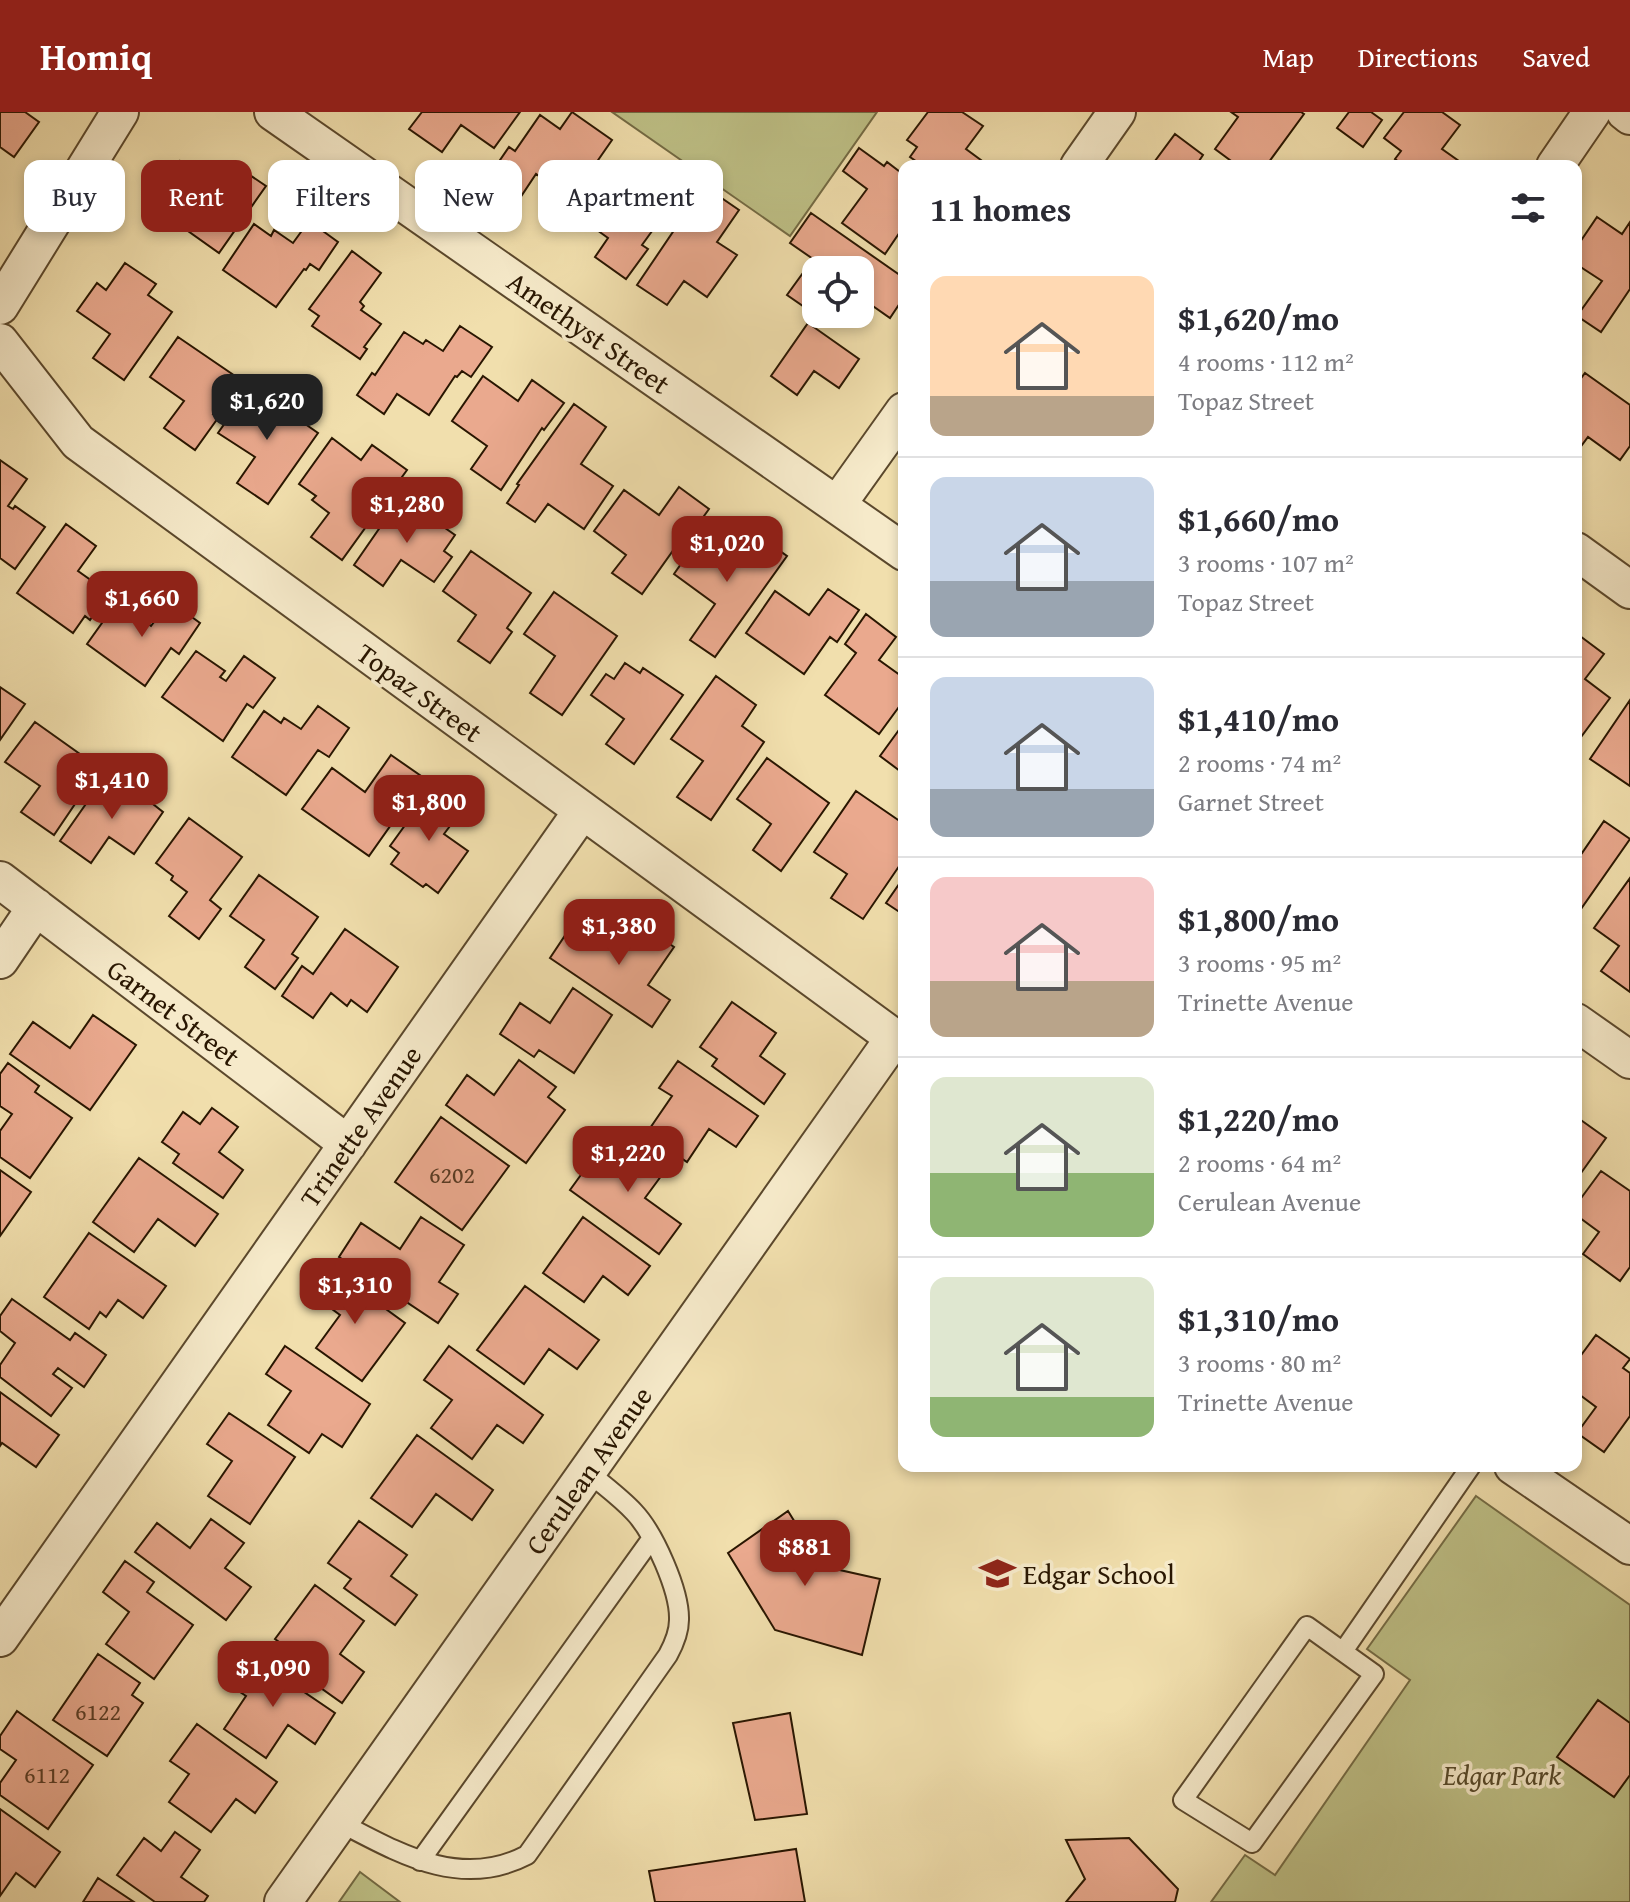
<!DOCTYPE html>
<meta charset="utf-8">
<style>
:root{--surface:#fff;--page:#f2f2f3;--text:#2b2b33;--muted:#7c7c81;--line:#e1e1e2;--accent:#8f2418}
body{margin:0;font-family:"Gentium Book Plus",serif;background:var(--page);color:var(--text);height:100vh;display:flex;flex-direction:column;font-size:30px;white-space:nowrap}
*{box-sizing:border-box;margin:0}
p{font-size:26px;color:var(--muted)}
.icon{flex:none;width:44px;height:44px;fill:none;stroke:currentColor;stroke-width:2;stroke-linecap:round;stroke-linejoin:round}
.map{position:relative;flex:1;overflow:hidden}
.side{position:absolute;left:898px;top:48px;width:684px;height:1312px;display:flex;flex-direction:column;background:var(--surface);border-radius:16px;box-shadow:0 4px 12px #0003}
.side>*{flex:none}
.guide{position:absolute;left:24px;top:48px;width:754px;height:72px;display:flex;gap:16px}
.fabs{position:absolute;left:802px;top:144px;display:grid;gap:16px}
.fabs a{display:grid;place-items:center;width:72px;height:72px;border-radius:16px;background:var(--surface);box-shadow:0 4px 12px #0003;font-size:40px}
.price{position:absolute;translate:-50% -68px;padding:0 18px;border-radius:16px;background:var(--accent);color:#fff;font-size:26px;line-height:52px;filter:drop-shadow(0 2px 4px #0008)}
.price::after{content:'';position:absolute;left:50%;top:48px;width:24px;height:18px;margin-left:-12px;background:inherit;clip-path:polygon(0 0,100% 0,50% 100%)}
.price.active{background:#222;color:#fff}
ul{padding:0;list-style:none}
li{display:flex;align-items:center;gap:24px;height:200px;padding:0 32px}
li+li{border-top:2px solid var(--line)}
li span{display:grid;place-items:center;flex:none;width:224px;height:160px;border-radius:16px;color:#555}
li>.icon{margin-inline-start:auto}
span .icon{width:96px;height:96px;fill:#fffc;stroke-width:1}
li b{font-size:34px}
h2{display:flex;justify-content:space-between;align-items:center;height:96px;padding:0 32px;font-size:34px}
.pill{padding:0 28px;border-radius:16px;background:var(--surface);box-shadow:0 4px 12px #0003;font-size:28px;line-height:72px}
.pill.active{background:var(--accent);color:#fff}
header{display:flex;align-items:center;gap:48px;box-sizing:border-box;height:112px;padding:0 40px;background:var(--accent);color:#fff}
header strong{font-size:38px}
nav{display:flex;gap:44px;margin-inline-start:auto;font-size:28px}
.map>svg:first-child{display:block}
.green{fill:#bec086;stroke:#746b44;stroke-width:2}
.building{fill:#eaa98e;stroke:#291601;stroke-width:2}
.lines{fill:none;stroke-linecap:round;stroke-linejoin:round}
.service-casing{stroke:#5b482c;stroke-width:22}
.minor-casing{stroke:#5b482c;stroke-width:40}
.service{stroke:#f6eaca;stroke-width:18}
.minor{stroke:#f6eaca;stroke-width:36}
.labels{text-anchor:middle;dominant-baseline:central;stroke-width:7;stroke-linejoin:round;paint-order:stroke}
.number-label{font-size:24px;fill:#593b24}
.street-label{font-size:28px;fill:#291601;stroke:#f6eaca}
.poi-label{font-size:28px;fill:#291601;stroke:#f6eaca;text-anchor:start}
.park-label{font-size:28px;font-style:italic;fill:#564929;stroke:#f6eaca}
</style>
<header>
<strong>Homiq</strong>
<nav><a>Map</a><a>Directions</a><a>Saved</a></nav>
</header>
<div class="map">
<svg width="1630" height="1790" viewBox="0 0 1630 1790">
<rect width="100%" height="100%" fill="#f1dfad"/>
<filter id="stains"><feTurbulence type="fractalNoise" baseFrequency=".0025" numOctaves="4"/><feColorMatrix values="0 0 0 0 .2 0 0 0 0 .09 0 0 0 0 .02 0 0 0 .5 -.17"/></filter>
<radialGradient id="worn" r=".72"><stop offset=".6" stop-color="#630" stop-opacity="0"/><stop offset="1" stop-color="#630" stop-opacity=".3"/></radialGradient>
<path class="green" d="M612 0H877L790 124Z
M1476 1384 1630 1493V1790H1211L1245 1743 1275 1763 1410 1568 1367 1537Z
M360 1760 400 1790H339Z"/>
<path class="building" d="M0 0H25L39 10 14 45 0 35Z
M422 0H520L494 36 461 13 442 40 409 17Z
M572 0 612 28 571 87 536 62 518 89 487 67 509 35 515 39 540 3 560 17Z
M928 0H962L983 14 966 37 989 54H923L910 45 917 35 907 28Z
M1231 0H1301L1304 2 1266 54H1238L1215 37 1238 5Z
M1349 0H1371L1382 8 1363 35 1337 16Z
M1404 0H1442L1460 13 1442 37 1466 54H1404L1395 47 1401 39 1384 26Z
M1175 22 1203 43 1197 52 1199 54 1152 53Z
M859 36 884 54 887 50 904 63V114L885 142 842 111 867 77 843 59Z
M180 49 204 66 202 70 214 78 232 51 266 74 219 141 150 92Z
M609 55 668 97 642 133 648 137 626 167 595 145 608 126 590 113 594 109 578 98Z
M704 74 739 98 717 130 737 143 707 185 684 169 667 193 637 173Z
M811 101 904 166V185L890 206 860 185V158H816V202H836L829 212 787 183 813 147 790 131Z
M1597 105 1622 122 1630 110V177L1601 220 1577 204 1602 169 1576 152V136Z
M309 109 338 130 319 158 310 152 306 158 304 157 276 195 223 158 254 112 271 124 274 118 293 131Z
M352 139 381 161 360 190 364 194 361 198 381 212 364 235 367 237 360 247 312 214 319 204 309 197Z
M125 151 156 172 148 183 172 200 124 268 93 246 110 222 77 199 97 171 106 178Z
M808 211 859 247 839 276 814 259 797 283 771 264Z
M460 214 492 235 471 265 462 259 457 265 455 264 429 303 397 282 384 302 357 283 372 261 375 263 404 220 423 232 426 228 443 239Z
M178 225 238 266 213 302 218 306 195 338 164 316 184 289 150 265Z
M1585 261 1630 293V334L1620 348 1588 325 1576 341V273Z
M483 264 518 289 532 268 564 291 544 318 542 316 501 378 471 357 487 334 452 309Z
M251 274 318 321 268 392 237 371 255 345 218 321Z
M574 292 606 315 581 352 613 374 584 417 548 392 535 410 507 391 519 373 517 372Z
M332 326 361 348 372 333 407 358 342 448 311 425 329 401 312 388 316 384 299 372Z
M0 348 27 367 8 394 13 397 15 394 45 415 15 457 0 446Z
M679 375 709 397 686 429 682 426 642 482 612 461 626 443 594 419 624 378 659 403Z
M401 385 455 423 444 439 452 445 434 470 401 448 383 474 354 453Z
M66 412 96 434 78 459 109 481 90 508 85 504 73 521 17 481Z
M704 419 727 436 725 439 737 448 756 422 787 444 715 545 690 528 715 492 674 462Z
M471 439 531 481 507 516 512 520 490 551 458 529 476 503 443 479Z
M828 477 859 498 837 530 830 525 804 562 746 521 775 479 809 503Z
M554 480 617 524 562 603 530 581 555 544 524 522Z
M170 489 200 511 179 542 171 536 145 574 87 532 117 490 151 514Z
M866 502 896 525 879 548 904 566V588L879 622 825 583 856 541 845 532Z
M1576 521 1604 542 1585 567 1610 586 1578 629Z
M196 539 225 559 220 565 226 569 244 544 275 566 253 596 247 592 223 629 162 585Z
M625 551 640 561 643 556 683 583 634 652 606 632 624 607 591 583 606 562 614 567Z
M716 564 756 593 742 614 764 630 711 708 677 685 703 649 671 627Z
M0 575 25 592 0 628Z
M1630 588V674L1590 647Z
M318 594 349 616 329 645 318 638 286 683 232 645 264 599 281 611 284 606 301 617Z
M35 610 94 652 71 685 77 689 54 723 21 700 40 674 5 650Z
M904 611V662L880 644Z
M391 643 424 666 369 744 302 697 332 656 365 680Z
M767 646 829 691 781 759 753 738 771 712 737 687Z
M120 666 163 700 134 742 109 725 91 751 60 729 102 669 112 677Z
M432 676 462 698 444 722 468 739 438 781 426 772 423 775 391 752 399 741 390 734Z
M856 679 904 712V747L863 807 831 786 847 762 814 740Z
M189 706 242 745 210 788 221 797 199 827 169 804 187 780 171 768 173 764 156 751Z
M1604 709 1630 727 1576 804V737L1582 741Z
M259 763 318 805 292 842 298 846 275 877 245 855 264 828 230 804Z
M904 765V803L886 791Z
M1630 766V880L1601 859 1619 834 1594 816Z
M632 806 674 835 648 873 670 888 652 915 550 846 572 813 610 838Z
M345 817 398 855 367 900 351 888 347 894 331 881 313 906 282 884 302 854 313 862Z
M573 876 612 903 574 961 539 938 534 945 500 922 520 891 550 911Z
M732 890 776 921 760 944 785 962 764 992 712 954 717 947 700 935Z
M93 903 136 933 90 998 10 942 33 910 70 936Z
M519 948 556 975 548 985 565 998 526 1051 446 993 467 963 494 983Z
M678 949 758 1004 736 1035 709 1017 687 1050 646 1022 672 984 659 976Z
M8 951 39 974 35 980 72 1006 30 1066 0 1045V1019L12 1002 0 994V962Z
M212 996 238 1015 219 1040 243 1058 223 1086 173 1051 179 1042 162 1030 183 1000 200 1012Z
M441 1005 509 1054 462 1118 395 1070Z
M1578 1006 1606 1026 1576 1068V1008Z
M626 1026 667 1056 645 1086 681 1112 659 1142 570 1078 596 1042 608 1050Z
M139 1046 218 1102 195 1134 158 1107 134 1140 93 1110Z
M0 1058 31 1080 0 1124Z
M1601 1059 1630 1079V1155L1620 1169 1583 1142 1599 1120 1576 1103V1093Z
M421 1105 464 1133 439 1170 458 1182 438 1211 339 1145 361 1111 400 1137Z
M583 1105 650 1154 628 1183 603 1164 584 1190 543 1161Z
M89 1121 166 1174 143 1206 118 1188 106 1205 100 1200 89 1217 44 1185Z
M331 1157 405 1211 362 1269 316 1236 340 1203 313 1183Z
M525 1174 599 1228 577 1257 549 1237 524 1272 477 1238Z
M12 1187 70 1228 75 1221 106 1243 84 1275 58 1256 53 1262 72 1276 51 1304 0 1265V1253L15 1231 0 1219V1204Z
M1596 1223 1630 1247 1623 1256 1630 1261V1304L1604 1340 1577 1321 1596 1295 1576 1280V1250Z
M285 1234 370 1292 342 1335 322 1322 309 1341 268 1313 291 1279 266 1262Z
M449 1234 543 1303 523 1331 497 1313 472 1347 431 1316 452 1288 424 1268Z
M0 1280 59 1323 36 1355 2 1331 0 1334Z
M229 1301 295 1345 250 1412 208 1384 232 1349 207 1332Z
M417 1323 493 1378 472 1408 436 1382 412 1415 371 1386Z
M788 1399 822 1454 880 1467 862 1543 775 1518 728 1441Z
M211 1407 244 1431 225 1456 251 1475 226 1508 135 1440 157 1411 190 1436Z
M359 1409 407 1443 391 1464 417 1483 395 1513 344 1476 351 1467 328 1451Z
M125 1449 154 1470 147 1480 193 1513 154 1567 106 1532 129 1500 103 1480Z
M315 1473 364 1509 340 1542 364 1560 342 1591 311 1569 319 1559 275 1527Z
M98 1542 140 1571 132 1583 143 1591 107 1644 53 1608Z
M248 1542 335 1601 315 1632 288 1613 266 1646 224 1617 246 1584 228 1572Z
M1598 1588 1630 1611V1663L1614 1685 1557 1645Z
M17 1599 93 1653 48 1717 0 1683V1671L16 1648 0 1637V1624Z
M790 1601 807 1702 755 1708 733 1611Z
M197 1612 277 1670 255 1701 236 1687 211 1720 169 1690 189 1662 170 1649Z
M0 1697 60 1740 35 1775 16 1761 0 1784Z
M175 1720 200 1738 181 1765 208 1784 204 1790H155L117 1763 144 1726 161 1739Z
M1129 1726 1178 1777 1175 1790H1066L1085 1767 1066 1728Z
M796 1737 805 1790H655L649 1759Z
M98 1766 134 1790H83Z"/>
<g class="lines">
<defs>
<path id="service" d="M1307 1514 1374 1562 1252 1731 1183 1688Z
M1344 1538 1471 1354
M339 1710C399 1741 460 1778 527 1743L668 1543C674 1532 679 1521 679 1508 680 1479 654 1421 634 1400 620 1385 603 1373 587 1359
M420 1749 652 1426"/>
<path id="minor" d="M273 0 904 440
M1625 0 1630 4
M1079 54 1117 0
M1555 54 1592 0
M0 194 120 0
M0 230 78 330 904 933
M837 393 904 299
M1576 439 1630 478
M0 768 348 1032
M0 848 36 795
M1576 910 1630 948
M1513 1354 1630 1434
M0 1526 582 699
M283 1790 894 926"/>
</defs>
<use href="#service" class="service-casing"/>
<use href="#minor" class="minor-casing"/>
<use href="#service" class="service"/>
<use href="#minor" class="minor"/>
</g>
<defs>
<symbol id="school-bare" viewBox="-9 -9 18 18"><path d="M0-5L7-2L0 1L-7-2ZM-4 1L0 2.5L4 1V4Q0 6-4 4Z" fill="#8f2418" stroke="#f6eaca" stroke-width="2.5" paint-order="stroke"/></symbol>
</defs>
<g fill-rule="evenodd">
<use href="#school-bare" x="972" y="1436" width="51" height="51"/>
</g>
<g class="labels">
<g class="number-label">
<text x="452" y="1062">6202</text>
<text x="98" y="1599">6122</text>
<text x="47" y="1662">6112</text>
</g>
<g class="street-label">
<text transform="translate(589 220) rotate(35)">Amethyst Street</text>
<text transform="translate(420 580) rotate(36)">Topaz Street</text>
<text transform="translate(174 900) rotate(37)">Garnet Street</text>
<text transform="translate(360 1014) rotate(-55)">Trinette Avenue</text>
<text transform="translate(588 1358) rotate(-55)">Cerulean Avenue</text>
</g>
<g class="poi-label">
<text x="1023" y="1461">Edgar School</text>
</g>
<g class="park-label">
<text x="1502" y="1662">Edgar Park</text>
</g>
</g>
<rect width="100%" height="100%" filter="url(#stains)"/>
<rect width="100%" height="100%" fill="url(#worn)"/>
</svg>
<div class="fabs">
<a><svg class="icon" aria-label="locate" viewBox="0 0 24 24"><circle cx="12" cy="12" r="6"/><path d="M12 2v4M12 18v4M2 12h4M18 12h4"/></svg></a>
</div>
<b class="price active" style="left:267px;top:330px">$1,620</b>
<b class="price" style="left:407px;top:433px">$1,280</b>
<b class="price" style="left:727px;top:472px">$1,020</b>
<b class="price" style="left:142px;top:527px">$1,660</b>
<b class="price" style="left:112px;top:709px">$1,410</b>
<b class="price" style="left:429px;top:731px">$1,800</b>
<b class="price" style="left:619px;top:855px">$1,380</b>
<b class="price" style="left:628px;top:1082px">$1,220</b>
<b class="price" style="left:355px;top:1214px">$1,310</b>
<b class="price" style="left:805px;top:1476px">$881</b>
<b class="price" style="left:273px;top:1597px">$1,090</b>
<div class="guide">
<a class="pill">Buy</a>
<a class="pill active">Rent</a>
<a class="pill">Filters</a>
<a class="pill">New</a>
<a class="pill">Apartment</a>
</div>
<section class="side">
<h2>11 homes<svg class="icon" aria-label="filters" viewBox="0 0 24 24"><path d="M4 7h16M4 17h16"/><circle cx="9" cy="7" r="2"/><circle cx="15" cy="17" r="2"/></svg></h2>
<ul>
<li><span style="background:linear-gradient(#ffd9b3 75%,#b9a48a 0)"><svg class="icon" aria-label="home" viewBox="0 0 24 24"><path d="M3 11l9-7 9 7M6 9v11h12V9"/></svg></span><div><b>$1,620/mo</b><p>4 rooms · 112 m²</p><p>Topaz Street</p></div></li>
<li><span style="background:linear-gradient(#c9d6e8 65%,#9aa5b1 0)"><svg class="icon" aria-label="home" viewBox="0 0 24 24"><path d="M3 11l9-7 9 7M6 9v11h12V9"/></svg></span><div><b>$1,660/mo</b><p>3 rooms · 107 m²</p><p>Topaz Street</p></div></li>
<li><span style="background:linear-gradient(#c9d6e8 70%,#9aa5b1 0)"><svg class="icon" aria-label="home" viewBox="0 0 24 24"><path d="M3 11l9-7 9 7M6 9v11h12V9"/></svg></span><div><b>$1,410/mo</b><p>2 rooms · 74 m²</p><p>Garnet Street</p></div></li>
<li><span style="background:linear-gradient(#f6c9c9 65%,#b9a48a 0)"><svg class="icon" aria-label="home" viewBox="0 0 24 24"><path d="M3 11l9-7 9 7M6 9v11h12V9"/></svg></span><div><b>$1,800/mo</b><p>3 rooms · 95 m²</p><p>Trinette Avenue</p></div></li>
<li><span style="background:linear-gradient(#dfe7d0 60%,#8fb573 0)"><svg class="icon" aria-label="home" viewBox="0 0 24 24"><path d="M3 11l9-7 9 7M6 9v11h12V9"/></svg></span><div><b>$1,220/mo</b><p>2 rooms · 64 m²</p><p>Cerulean Avenue</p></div></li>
<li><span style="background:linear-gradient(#dfe7d0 75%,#8fb573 0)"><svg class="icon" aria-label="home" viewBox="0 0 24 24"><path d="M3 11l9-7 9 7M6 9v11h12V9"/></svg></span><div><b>$1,310/mo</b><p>3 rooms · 80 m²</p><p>Trinette Avenue</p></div></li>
</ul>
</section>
</div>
